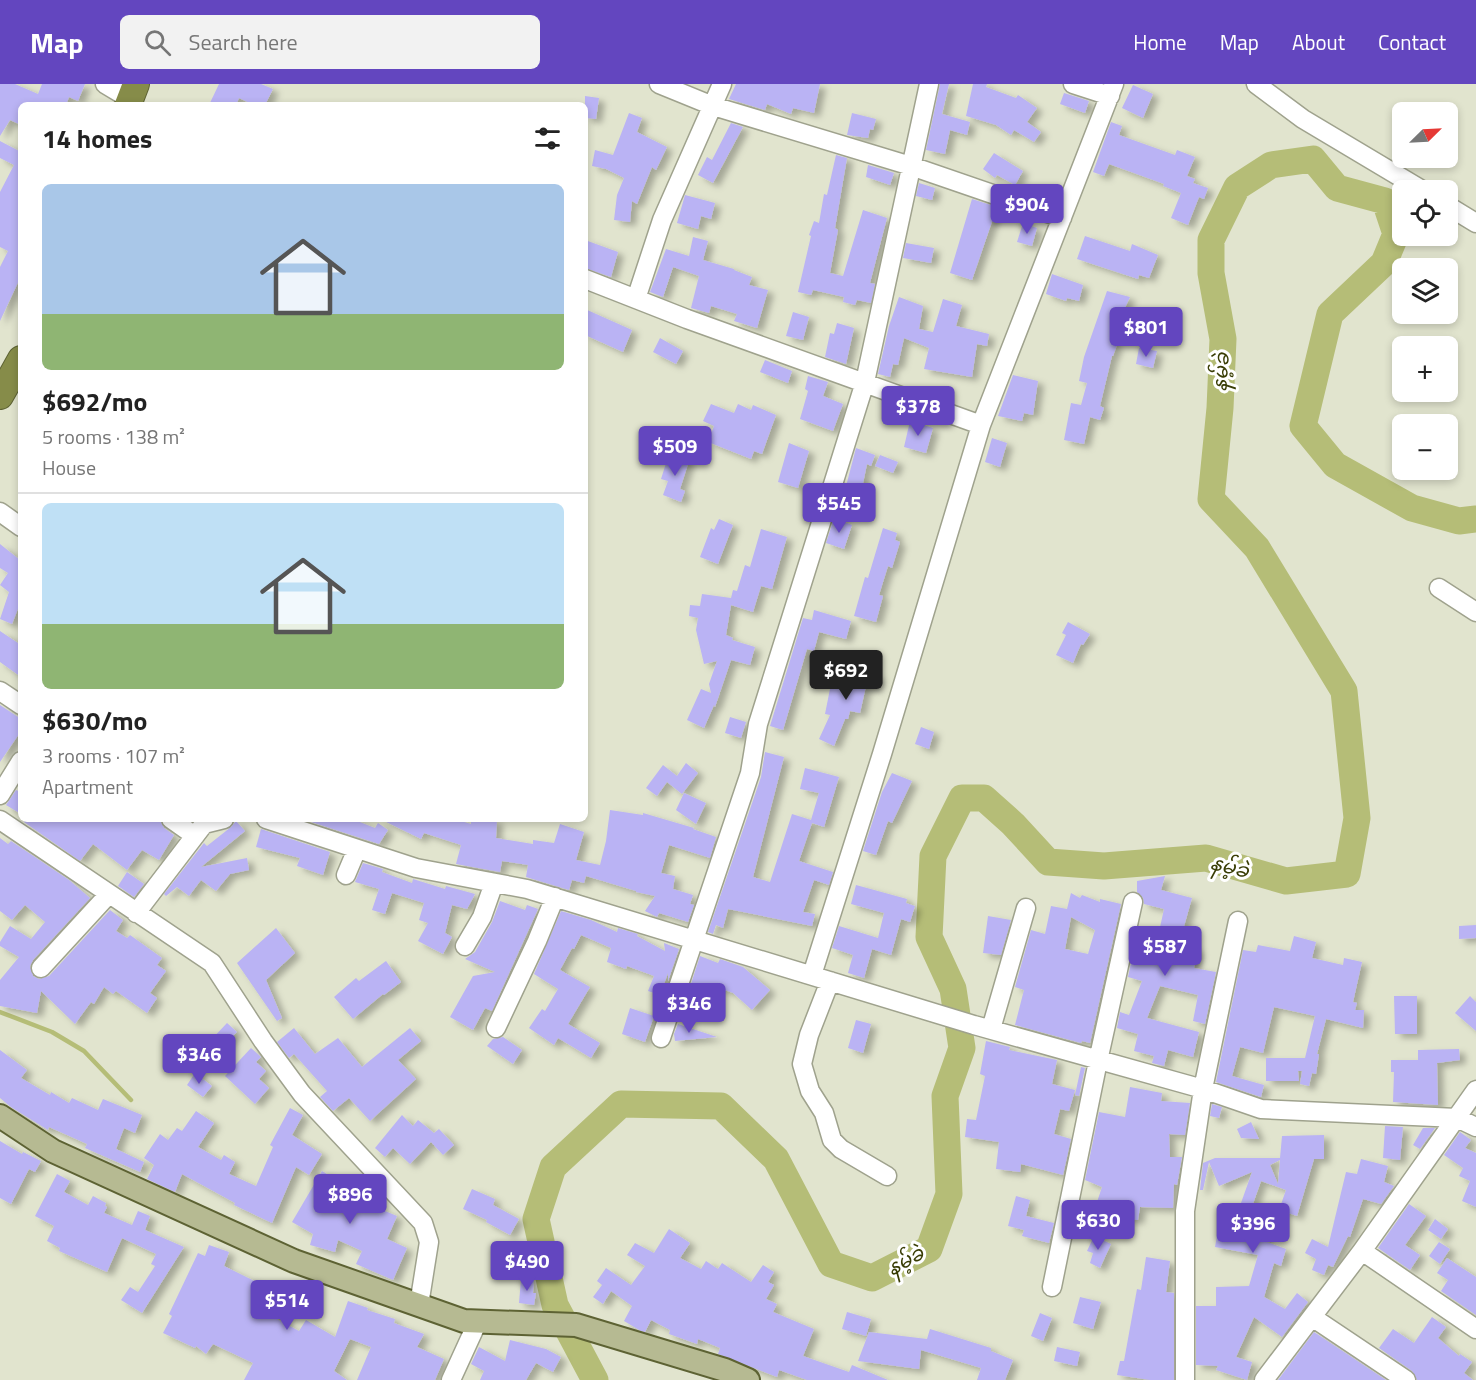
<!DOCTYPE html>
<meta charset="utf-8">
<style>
:root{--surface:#fff;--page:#f2f2f2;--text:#222;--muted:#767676;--line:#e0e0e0;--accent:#6346bf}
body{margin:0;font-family:"Titillium Web","Noto Sans Myanmar",sans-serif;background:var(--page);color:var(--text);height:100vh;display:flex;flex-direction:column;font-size:22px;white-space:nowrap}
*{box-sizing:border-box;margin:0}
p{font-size:20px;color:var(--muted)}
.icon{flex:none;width:33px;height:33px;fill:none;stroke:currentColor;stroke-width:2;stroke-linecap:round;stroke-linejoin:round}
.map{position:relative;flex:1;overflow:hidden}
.drawer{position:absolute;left:18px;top:18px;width:570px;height:720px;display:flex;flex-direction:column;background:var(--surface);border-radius:9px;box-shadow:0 3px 9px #0003}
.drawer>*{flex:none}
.needle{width:39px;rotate:66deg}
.fabs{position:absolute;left:1392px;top:18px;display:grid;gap:12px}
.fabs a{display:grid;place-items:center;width:66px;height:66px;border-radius:9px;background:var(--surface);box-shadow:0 3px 9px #0003;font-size:30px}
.price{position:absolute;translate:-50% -51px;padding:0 14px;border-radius:6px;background:var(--accent);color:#fff;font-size:20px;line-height:39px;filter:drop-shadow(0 2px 3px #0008)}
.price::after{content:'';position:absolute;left:50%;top:36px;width:18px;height:14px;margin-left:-9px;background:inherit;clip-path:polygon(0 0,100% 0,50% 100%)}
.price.active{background:#222;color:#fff}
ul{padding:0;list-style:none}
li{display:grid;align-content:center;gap:12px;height:318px;padding:0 24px}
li+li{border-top:2px solid var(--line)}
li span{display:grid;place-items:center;height:186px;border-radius:9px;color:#555}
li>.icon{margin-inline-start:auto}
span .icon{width:108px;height:108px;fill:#fffc;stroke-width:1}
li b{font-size:26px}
h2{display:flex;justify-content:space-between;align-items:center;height:72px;padding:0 24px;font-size:26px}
header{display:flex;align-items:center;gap:36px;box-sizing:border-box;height:84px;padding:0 30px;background:var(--accent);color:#fff}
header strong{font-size:28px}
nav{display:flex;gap:33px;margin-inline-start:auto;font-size:21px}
.search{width:420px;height:54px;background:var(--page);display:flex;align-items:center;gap:15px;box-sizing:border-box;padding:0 21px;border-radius:9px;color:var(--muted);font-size:22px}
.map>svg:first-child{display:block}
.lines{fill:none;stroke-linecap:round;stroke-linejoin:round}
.stream{stroke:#b5bd77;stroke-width:4.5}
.river{stroke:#b5bd77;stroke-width:27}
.building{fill:#bab3f4;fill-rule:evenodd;filter:url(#shadow)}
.minor-casing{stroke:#9fa28d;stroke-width:21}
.major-casing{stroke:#5d6233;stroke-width:26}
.highway-casing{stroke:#5d6233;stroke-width:28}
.minor{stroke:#fff;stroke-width:18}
.major{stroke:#b6ba92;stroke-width:22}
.highway{stroke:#868c49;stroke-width:26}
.labels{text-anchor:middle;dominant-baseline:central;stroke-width:6;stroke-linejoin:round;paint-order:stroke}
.water-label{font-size:20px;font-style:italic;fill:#393d05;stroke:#fff}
</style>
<header>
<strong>Map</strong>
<div class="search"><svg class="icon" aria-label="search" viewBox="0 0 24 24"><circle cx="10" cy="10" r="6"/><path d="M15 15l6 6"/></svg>Search here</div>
<nav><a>Home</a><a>Map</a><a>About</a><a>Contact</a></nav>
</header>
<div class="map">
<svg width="1476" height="1296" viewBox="0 0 1476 1296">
<defs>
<filter id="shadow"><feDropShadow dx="6" dy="4" stdDeviation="3" flood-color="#0004"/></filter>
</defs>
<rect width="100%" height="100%" fill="#e1e4ce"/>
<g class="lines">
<path class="stream" d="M0 928 52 948 84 967 131 1016"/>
<path class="river" d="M595 1296 555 1221 536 1135 553 1083 621 1020 721 1022 776 1075 831 1180 872 1194 929 1165 949 1110 945 1012 962 964 953 905 929 853 933 772 962 714H984L1013 740 1048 778 1104 782 1206 774 1286 797 1347 790 1357 734 1344 607 1257 464 1211 415 1220 324 1223 255 1211 189V156L1237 103 1271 81 1313 75 1337 104 1385 117 1396 150 1384 179 1330 230 1303 342 1335 381 1412 424 1459 437 1476 435"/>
</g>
<path class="building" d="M0 0H15L38 10 42 0H85L78 17 69 13 66 21H21V41L10 36 0 52Z
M219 0H261L273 5 265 21H254L239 14 236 21H209Z
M736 0H820L814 29 793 24 791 30 767 20 765 26 729 15Z
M940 0H949L942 30 970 38 967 51 950 46 945 70 926 66Z
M973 0H987L986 3 1016 14 1018 11 1037 24 1027 38 1041 48 1034 58 1014 46 1011 51 996 41 966 32Z
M1133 1 1153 10 1143 34 1122 24Z
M1064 9 1089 17 1085 29 1060 20Z
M585 12 599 14 596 35 585 34Z
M629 29 642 34 637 48 667 63 656 86 652 83 637 120 632 117 630 138 614 136 617 111 624 94 606 85 592 82 595 66 613 71Z
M852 29 876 35 873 46 870 45 868 54 847 51Z
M1111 38 1122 42 1119 51 1175 71 1177 66 1195 73 1187 92 1195 95 1193 99 1208 104 1204 115 1199 113 1188 141 1171 134 1181 109 1163 102 1164 100 1109 80 1104 92 1093 88Z
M731 39 743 43 713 99 698 91 707 73 712 76Z
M0 57 21 68V192L0 237V183L8 167 0 163V108L14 81 0 74Z
M994 69 1023 87 1015 101 997 91 995 94 983 85Z
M836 71 847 74 835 144 838 146 830 189 843 192 863 126 887 134 870 199 875 200 871 219 857 216 855 221 843 218 844 213 813 206 811 211 798 208 811 152 809 151 814 137 819 139 824 110 827 111Z
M868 81 894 89 890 101 866 93Z
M919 99 935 104 932 116 916 112Z
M685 111 715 119 711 135 701 132 698 145 677 139Z
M972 115 997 123 972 196 950 189Z
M1023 139 1037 144 1032 162 1017 158Z
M1085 152 1130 167 1132 160 1158 171 1149 194 1139 191 1138 195 1077 175Z
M693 153 708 157 703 176 734 185V186L752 193 749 201 768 206 757 244 734 237 737 230 711 222 709 229 691 224 699 192 673 183 663 213 650 208 666 165 689 172Z
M585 156 618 168 611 193 585 184Z
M906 159 934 164 931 179 903 174Z
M1052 190 1083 201 1079 217 1067 214 1066 217 1046 210Z
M1107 207 1130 213 1123 228H1122L1111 259 1117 261 1113 272H1112L1100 322 1104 324 1100 336 1090 333 1084 360 1064 356 1071 319 1081 321 1087 299 1079 297 1084 273Z
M899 213 923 222 919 245 933 248 943 215 962 221 956 242 989 250 987 262 977 260 972 293 924 285 929 264 904 254 898 281 893 280 890 293 878 290 889 242Z
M585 225 632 246 623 268 585 251Z
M793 228 809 233 803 256 786 252Z
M837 239 854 244 846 280 825 273 830 249 834 250Z
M660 254 683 267 676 280 653 268Z
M1139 264 1157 267 1153 284 1136 280Z
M765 276 792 287 788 299 760 288Z
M1013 291 1038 297 1033 331 1024 329 1022 337 998 332Z
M808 292 828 298 823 312 843 320 833 347 800 335 808 307 805 305Z
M711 320 734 329 738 320 751 326 753 321 776 331 762 370 754 367 751 375 708 358 714 342 703 337Z
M910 337 933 344 926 369 904 363Z
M992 354 1007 359 1000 383 985 378Z
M789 359 809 367 798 404 778 398Z
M856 364 875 371 871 382 867 380 860 414 844 410Z
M669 370 689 377 680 405 685 407 681 418 663 411 668 397 661 395Z
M880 371 898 378 893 389 875 382Z
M834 434 852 441 844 465 826 459Z
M719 435 733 441 718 480 700 473 711 444 714 446Z
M883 444 897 449 895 456 900 458 892 484 888 482 879 511 883 512 876 538 854 532 865 493 868 494Z
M761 445 787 453 776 491 772 505 761 502 753 528 731 521 726 551 733 554 732 556 755 563 750 581 731 576 715 623 714 621 704 644 687 636 701 605 711 609 709 600 717 577 704 580 696 546 698 534 689 532 690 521 700 522 702 510 731 514 733 506 737 507 745 481 750 483Z
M0 460 20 476 21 474V517L12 540 0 535 9 508 0 501 8 489 0 484Z
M814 526 851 537 846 555 819 548 814 567 807 565 783 646 770 642 803 534 812 536Z
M1068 538 1090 550 1083 561 1081 560 1073 579 1056 571 1066 551 1062 549Z
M0 547 21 561V593L0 578Z
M845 582 879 592 876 604 866 602 860 629 850 627 848 635H845L834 662 819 655 830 631 825 630 831 600 838 601Z
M0 621 21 635V647L0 678Z
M730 633 746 638 741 654 725 649Z
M921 643 934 648 929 665 915 660Z
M765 668 784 673 753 793 770 798 792 730 811 736 819 709 800 705 805 684 839 693 824 743 812 739 799 777 833 788 829 801 814 796 803 828 815 830 812 842 728 825 723 844 716 841 713 850 708 848 761 693Z
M686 679 698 689 682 710 667 698 657 712 646 704 663 681 677 692Z
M892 689 912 697 892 739 888 737 876 771 863 767 882 708Z
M16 706 21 708V730L6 721Z
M684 709 706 719 696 740 676 726Z
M610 726 643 731V729L694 744 693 745 716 753 710 774 669 761 661 789 675 792 673 805 693 811 690 820 694 821 688 838 659 829 657 833 645 827 655 812 636 808V807L586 792 584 799 572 796 569 806 526 793 528 781 502 777 500 788 456 780 461 761 424 749 421 755 380 735H454L471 740V735L497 736 496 754 533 760V756L554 759 560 740 584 748 576 776 600 781 606 757Z
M26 735H159L164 744 174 751 159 776 142 766 127 786 93 760 80 777 24 738Z
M302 735H352L375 744 378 739 388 746 379 760Z
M236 737 245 747 201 783 247 774 249 786 230 790 216 807 201 796 189 812 177 803 166 812 164 810 204 759 207 762 231 743Z
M261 745 330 768 323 791 297 782 300 774 256 763Z
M0 754 8 760 11 757 69 796 90 814 33 876 30 882 33 892 39 895 49 892 110 826 123 836 116 847 127 854 130 851 162 874 157 881 166 887 150 909 157 914 147 929 116 907 113 910 104 903 94 920 91 918 75 940 41 907 37 929 0 922V896L19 873 0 862V858L10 842 31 855 45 838 25 821 12 836 0 827Z
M363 779 383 785 382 788 412 799 413 795 445 805 446 802 475 810 467 825 452 821 445 849 452 853 443 870 418 857 428 839 419 836 424 819 392 809 385 830 372 826 379 805 355 798Z
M127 788 144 800 134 813 118 802Z
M1165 792 1161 806 1192 814 1179 860 1198 865 1194 884 1216 888 1205 940 1193 937 1198 911 1160 902 1147 934 1199 948 1193 973 1168 966 1164 982 1152 979 1154 972 1134 967 1138 950 1117 944 1120 928 1129 931 1142 897 1128 893 1137 851 1157 857 1164 825 1144 820 1143 814 1137 808V797Z
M856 801 907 815 906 819 915 822 910 838 901 835 891 871 872 865 864 894 848 889 853 871 832 864 839 842 878 854 884 829 851 820Z
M1071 809 1080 814 1082 811 1100 818V815L1121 820 1090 959 1082 957 1081 959 1015 941 1024 906 1015 903 1031 846 1045 850 1051 822 1067 825ZM1071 833 1095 846 1088 870 1065 865Z
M500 817 525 826 527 821 538 825 492 927 485 924 473 946 450 933 473 892 495 888 465 875 475 868 492 838Z
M561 827 591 836 617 848 618 844 638 850 637 852 665 867 664 859 679 865 668 897V889L660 911 648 907 654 892 627 882 626 885 607 878 611 864 581 851 574 865 572 864 560 886 590 903 568 940 600 959 591 974 558 954 554 961 529 944 542 925 545 927 558 905 534 890Z
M988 832 1011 836 1001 871 983 869Z
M1476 841V854L1459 855V842Z
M276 844 295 869 266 896 282 934 277 937 237 879Z
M1294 852 1316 858 1312 874 1343 881 1344 874 1362 878 1353 918 1357 919 1355 926H1364L1363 944 1326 935 1317 970H1319L1316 990 1312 989 1309 1002 1300 1000 1302 987H1298L1299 997H1266V974H1305L1315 932 1274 923 1263 969 1240 963 1232 992 1264 1001 1261 1013 1216 998 1243 866 1256 868 1258 861 1290 867Z
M700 872 718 879 720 875 743 883 770 906 752 926 733 909 716 903 709 921 687 912Z
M386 877 401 898 384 911 383 910 353 935 334 913 356 894 359 897Z
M1394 912H1417V950H1395Z
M1470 912 1476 918V947L1455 929Z
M630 924 654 932 645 958 622 950Z
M856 936 871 940 863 969 848 964Z
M227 939 237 948 219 966 210 957Z
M678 940 717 953 675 957 674 950Z
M294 944 315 970 338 954 362 983 410 944 421 957 398 976 416 995 370 1037 349 1014 333 1027 320 1013 327 1007 294 970 289 974 277 958Z
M503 953 522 966 513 980 487 962 493 955Z
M986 957 1010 963 1009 966 1057 976 1052 1000 1075 1006 1069 1027 1060 1025 1054 1050 1071 1055 1063 1091 1021 1080 1020 1088 996 1085 999 1058 965 1053 967 1035 976 1036 985 992 980 990Z
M251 964 261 973 256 978 266 987 259 995 269 1004 255 1020 225 992Z
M1459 965 1460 976 1437 979 1438 1021 1393 1018 1394 988H1391V976H1418V966Z
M0 966 27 986 21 994 50 1011 51 1008 69 1019 72 1014 98 1026 103 1015 142 1031 135 1049 124 1044 116 1065 144 1078 140 1088 85 1064 87 1060 49 1043 48 1046 11 1023 0 1014Z
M1081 983 1085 984 1079 1012 1075 1011Z
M195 989 212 1002 203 1013 187 1001Z
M1130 1003 1162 1009 1161 1017 1190 1019 1185 1051 1169 1050 1170 1073H1182L1177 1101 1174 1100 1173 1124 1140 1123 1138 1136 1123 1135V1131L1096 1121 1102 1103 1085 1096 1099 1028 1125 1033Z
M1212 1020 1222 1023 1219 1034 1210 1032Z
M290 1024 303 1031 292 1051 322 1070 309 1091 296 1083 272 1139 234 1121 235 1119 182 1090 175 1108 147 1095 154 1081 144 1074 160 1050 168 1056 177 1044 182 1047 196 1027 214 1039 198 1063 221 1076 224 1071 235 1078 229 1090 256 1102 273 1063 270 1061Z
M402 1031 413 1042 418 1036 434 1049 439 1045 454 1061 443 1071 431 1058 410 1080 393 1064 385 1073 375 1064Z
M1251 1038 1259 1055 1241 1054 1237 1045Z
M1385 1042 1403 1043 1400 1076 1383 1074Z
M1423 1044H1435L1420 1065 1413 1061Z
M1460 1048 1471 1056 1465 1064 1476 1069V1123L1462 1117 1470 1097 1459 1092 1463 1084 1444 1071Z
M1324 1051V1075H1314L1297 1132 1279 1126 1286 1106 1261 1097 1249 1131 1270 1137 1264 1157 1286 1165 1281 1182 1274 1179 1264 1213 1285 1225 1297 1209 1308 1218 1282 1253 1254 1233 1236 1273 1252 1278 1247 1296 1216 1286 1218 1282 1196 1281V1222H1216V1203L1249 1202 1258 1171 1215 1163 1218 1146H1222L1225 1131 1236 1133 1252 1088 1219 1102 1209 1078 1203 1106H1200L1203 1079 1215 1074H1280L1282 1052ZM1280 1076 1278 1100 1270 1081Z
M0 1057 22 1070 23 1068 41 1077 35 1088 29 1085 11 1120 0 1114Z
M1361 1075 1388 1082 1384 1098 1394 1102 1381 1120 1363 1115 1350 1153 1348 1152 1333 1183 1328 1181 1324 1191 1312 1186 1316 1175 1305 1169 1312 1155 1328 1163 1346 1088 1357 1090Z
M322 1087 346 1102 352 1093 361 1099 354 1109 373 1122 397 1132 387 1155 407 1164 393 1196 356 1180 362 1167 338 1156 335 1168 310 1161 313 1150 292 1138Z
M57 1090 70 1097 64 1108 88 1121 93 1112 106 1119 105 1122 107 1123 104 1129 132 1141 138 1127 150 1132 145 1146 184 1163 142 1229 121 1216 130 1203 138 1208 155 1182 151 1180 156 1170 122 1154 107 1188 59 1167 60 1164 47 1157 54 1142 35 1132Z
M472 1105 495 1115 493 1121 519 1135 510 1151 486 1138 487 1136 463 1125Z
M1016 1112 1030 1116 1026 1132 1054 1139 1049 1159 1022 1152 1024 1146 1008 1142Z
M1409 1120 1426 1132 1405 1161 1420 1171 1410 1186 1378 1164Z
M1080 1121 1097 1125 1092 1144 1076 1140Z
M1435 1135 1448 1145 1441 1155 1428 1146Z
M669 1145 690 1159 680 1174 701 1185 706 1177 718 1185 722 1179 751 1198 763 1181 774 1188 768 1198 774 1201 766 1215 777 1220 773 1228 814 1245 803 1272 849 1288 852 1281 888 1296H807L779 1286 777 1293 718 1270 720 1264 698 1255 697 1260 669 1250 670 1246 651 1236 645 1248 641 1247 624 1237 632 1222 611 1207 603 1220 593 1213 602 1201 597 1197 606 1184 631 1201 645 1182 627 1171 635 1159 654 1169Z
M1094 1152 1111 1160 1100 1184 1090 1179 1093 1169 1087 1167Z
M1439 1158 1450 1165 1440 1180 1429 1172Z
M209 1161 229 1168 224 1182 283 1211 273 1233 299 1247 306 1236 335 1253 348 1217 368 1224 367 1226 395 1235 394 1239 424 1250 417 1263 444 1275 435 1296H357L371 1263 350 1255 334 1287 347 1296H244L253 1279 213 1260 206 1270 196 1262 195 1264 163 1249 172 1232 169 1230 198 1169 205 1172Z
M1146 1173 1170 1177 1166 1208 1174 1209V1296H1150L1117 1291 1120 1277H1124L1137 1205 1141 1206Z
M1447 1174 1476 1193V1231L1441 1207 1448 1196 1437 1189Z
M521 1195H534L533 1209H536L534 1221 519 1219Z
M1080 1213 1101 1218 1093 1245 1073 1239Z
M847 1228 871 1235 866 1252 842 1245Z
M1040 1229 1052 1234 1043 1257 1031 1252Z
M1432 1233 1446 1243 1438 1254 1459 1272 1460 1270 1472 1278 1464 1289 1473 1296H1417L1412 1287 1379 1264 1393 1245 1414 1259Z
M930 1245 991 1264V1267L1013 1276 1005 1296H977L981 1284 921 1266 919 1285 858 1277 869 1248 927 1255Z
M1314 1248 1386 1296H1278Z
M510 1256 546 1265 561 1273 553 1288 536 1279 526 1296H480L484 1287 471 1280 479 1263 505 1277Z
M1057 1263 1080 1268 1077 1282 1054 1277Z"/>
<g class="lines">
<defs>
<path id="minor" d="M105 0 130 15
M659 0 713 22 911 82 1062 134
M1073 0 1110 12
M1256 0 1303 35 1422 106
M1448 122 1476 139
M585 195 687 235 981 341
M636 215 662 136 722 0
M0 428 21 443
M1439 504 1476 528
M0 607 21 621
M0 711 21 677
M171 735 195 752
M266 735 416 784 527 805 974 941 1203 1005 1261 1025 1457 1034 1476 1043
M0 736 212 879 263 957 302 1010 423 1139 429 1158 419 1221
M346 791 357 765
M136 829 204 740 224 735
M465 862 482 833 494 799
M41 884 109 810
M812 891 882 670 981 341 1114 0
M830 897 809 951 802 980 810 1007 824 1029 832 1056 841 1065 887 1092
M496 944 537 857 555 813
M991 945 1026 824
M661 954 750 689 758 640 865 298 929 0
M1362 1167 1476 1245
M1052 1203 1098 977 1133 818
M1312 1233 1406 1296
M451 1296 478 1237
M1185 1296V1127L1203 1005 1238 837
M1264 1296 1362 1167 1476 1006"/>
<path id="major" d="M0 1032 53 1067 294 1177 464 1237 576 1241 725 1286 748 1296"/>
<path id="highway" d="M128 21 136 0
M0 312 21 275"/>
</defs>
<use href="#minor" class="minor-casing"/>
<use href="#major" class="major-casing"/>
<use href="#highway" class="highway-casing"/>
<use href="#minor" class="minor"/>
<use href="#major" class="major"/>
<use href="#highway" class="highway"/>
</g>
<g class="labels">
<g class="water-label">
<text transform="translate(1220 288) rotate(-86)">နမ့်ခဲ</text>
<text transform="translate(1230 782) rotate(14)">နမ့်ခဲ</text>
<text transform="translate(905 1176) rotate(-29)">နမ့်ခဲ</text>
</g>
</g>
</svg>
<div class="fabs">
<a><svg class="needle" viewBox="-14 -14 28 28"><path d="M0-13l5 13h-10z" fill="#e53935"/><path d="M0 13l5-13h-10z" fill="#767676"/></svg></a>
<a><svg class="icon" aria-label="locate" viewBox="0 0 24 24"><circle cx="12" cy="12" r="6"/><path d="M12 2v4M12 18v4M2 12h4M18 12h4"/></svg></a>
<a><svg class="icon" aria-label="layers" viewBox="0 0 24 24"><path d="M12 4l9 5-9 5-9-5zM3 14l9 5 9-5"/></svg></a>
<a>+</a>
<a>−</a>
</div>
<b class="price" style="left:1027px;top:151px">$904</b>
<b class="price" style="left:1146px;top:274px">$801</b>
<b class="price" style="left:918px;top:353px">$378</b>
<b class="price" style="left:675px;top:393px">$509</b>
<b class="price" style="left:839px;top:450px">$545</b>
<b class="price active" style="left:846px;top:617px">$692</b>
<b class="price" style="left:1165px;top:893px">$587</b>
<b class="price" style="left:689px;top:950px">$346</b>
<b class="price" style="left:199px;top:1001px">$346</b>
<b class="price" style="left:350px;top:1141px">$896</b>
<b class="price" style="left:1098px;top:1167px">$630</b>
<b class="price" style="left:1253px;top:1170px">$396</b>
<b class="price" style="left:527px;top:1208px">$490</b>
<b class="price" style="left:287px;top:1247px">$514</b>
<section class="drawer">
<h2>14 homes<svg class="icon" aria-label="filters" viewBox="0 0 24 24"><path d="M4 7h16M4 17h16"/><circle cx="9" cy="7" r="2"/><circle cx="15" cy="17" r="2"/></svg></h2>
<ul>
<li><span style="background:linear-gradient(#a9c7e8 70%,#8fb573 0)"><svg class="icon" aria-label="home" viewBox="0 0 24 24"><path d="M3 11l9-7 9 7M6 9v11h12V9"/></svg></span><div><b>$692/mo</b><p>5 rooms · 138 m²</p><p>House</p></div></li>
<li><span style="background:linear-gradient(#bfe0f5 65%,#8fb573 0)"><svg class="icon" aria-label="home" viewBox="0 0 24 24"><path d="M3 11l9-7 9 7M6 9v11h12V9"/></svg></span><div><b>$630/mo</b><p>3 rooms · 107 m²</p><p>Apartment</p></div></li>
</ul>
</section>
</div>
